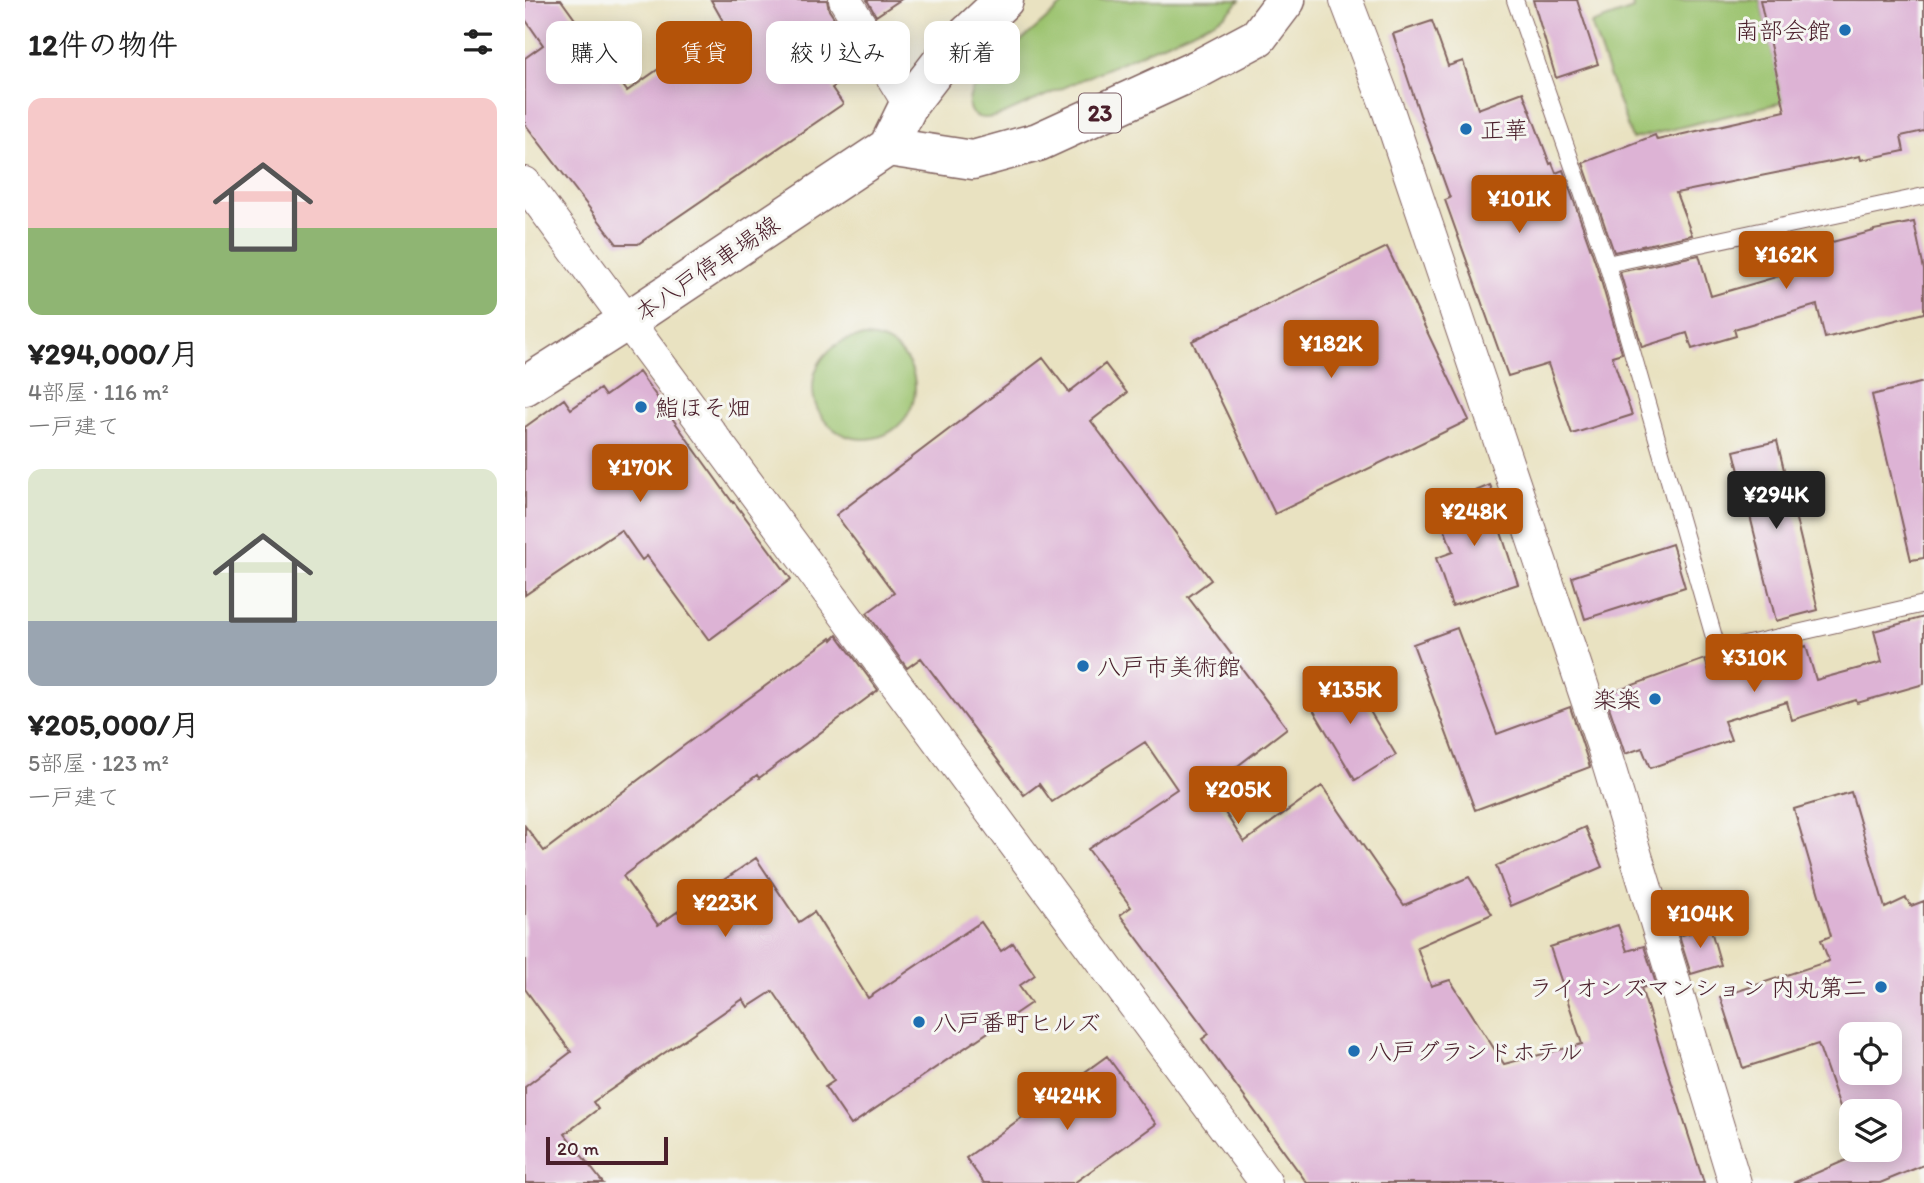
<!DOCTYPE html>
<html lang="ja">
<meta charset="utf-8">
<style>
:root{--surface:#fff;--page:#f2f2f2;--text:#222;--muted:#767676;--accent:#b45309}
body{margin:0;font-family:Itim,"Klee One",sans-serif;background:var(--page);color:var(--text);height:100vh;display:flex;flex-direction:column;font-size:26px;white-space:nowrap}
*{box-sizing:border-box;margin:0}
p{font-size:23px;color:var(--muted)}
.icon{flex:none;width:38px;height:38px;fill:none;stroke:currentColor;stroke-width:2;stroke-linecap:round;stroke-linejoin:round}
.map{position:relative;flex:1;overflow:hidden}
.drawer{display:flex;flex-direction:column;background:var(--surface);width:525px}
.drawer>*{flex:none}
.hud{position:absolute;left:21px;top:21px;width:665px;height:63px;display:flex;gap:14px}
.controls{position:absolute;left:1314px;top:1022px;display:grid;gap:14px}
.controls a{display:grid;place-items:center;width:63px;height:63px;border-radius:14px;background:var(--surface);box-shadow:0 4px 18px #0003;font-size:35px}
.scale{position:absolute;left:21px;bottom:18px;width:122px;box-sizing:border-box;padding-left:7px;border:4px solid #4a1f2b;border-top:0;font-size:19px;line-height:24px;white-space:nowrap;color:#4a1f2b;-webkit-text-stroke:5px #f6f6f2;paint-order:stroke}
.price{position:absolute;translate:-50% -60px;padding:0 16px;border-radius:7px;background:var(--accent);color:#fff;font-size:23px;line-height:46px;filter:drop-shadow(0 2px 4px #0008)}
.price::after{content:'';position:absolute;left:50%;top:42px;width:21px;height:16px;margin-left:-10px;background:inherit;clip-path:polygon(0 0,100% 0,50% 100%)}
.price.on{background:#222;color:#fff}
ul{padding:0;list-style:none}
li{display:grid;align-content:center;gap:14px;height:371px;padding:0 28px}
li span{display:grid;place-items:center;height:217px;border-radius:14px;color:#555}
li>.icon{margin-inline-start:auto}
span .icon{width:126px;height:126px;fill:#fffc;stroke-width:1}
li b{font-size:30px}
h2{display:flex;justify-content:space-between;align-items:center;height:84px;padding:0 28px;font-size:30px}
.chip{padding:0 24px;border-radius:14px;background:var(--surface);box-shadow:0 4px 18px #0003;font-size:24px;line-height:63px}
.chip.on{background:var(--accent);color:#fff}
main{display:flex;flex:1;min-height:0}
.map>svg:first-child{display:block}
.green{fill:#9bc36e;stroke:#72714c;stroke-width:2}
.building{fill:#ddb3d5;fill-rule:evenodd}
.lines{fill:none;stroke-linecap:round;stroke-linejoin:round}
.lane-casing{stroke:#826360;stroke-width:18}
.street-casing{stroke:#826360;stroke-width:34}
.primary-casing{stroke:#826360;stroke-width:41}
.lane{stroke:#fff;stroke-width:16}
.street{stroke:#fff;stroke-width:32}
.primary{stroke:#fff;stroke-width:38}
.poi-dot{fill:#1f6fb2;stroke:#f6f6f2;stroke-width:2.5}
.labels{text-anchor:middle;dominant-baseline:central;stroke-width:6;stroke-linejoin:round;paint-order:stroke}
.shield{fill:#f6f6f2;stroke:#7e6067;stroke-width:2}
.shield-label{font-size:23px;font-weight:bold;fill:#4a1f2b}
.poi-label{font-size:24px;fill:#4a1f2b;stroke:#f6f6f2;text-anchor:start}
.street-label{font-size:24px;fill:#4a1f2b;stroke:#f6f6f2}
</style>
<main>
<section class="drawer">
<h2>12件の物件<svg class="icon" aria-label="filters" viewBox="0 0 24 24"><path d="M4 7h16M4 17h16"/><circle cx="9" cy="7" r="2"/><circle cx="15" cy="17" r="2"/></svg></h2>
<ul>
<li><span style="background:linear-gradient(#f6c9c9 60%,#8fb573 0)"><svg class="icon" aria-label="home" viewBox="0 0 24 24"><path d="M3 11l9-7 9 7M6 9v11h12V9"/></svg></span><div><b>¥294,000/月</b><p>4部屋 · 116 m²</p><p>一戸建て</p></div></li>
<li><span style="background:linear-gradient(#dfe7d0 70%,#9aa5b1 0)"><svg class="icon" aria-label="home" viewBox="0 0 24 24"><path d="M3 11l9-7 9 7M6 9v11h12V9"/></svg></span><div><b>¥205,000/月</b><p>5部屋 · 123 m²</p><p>一戸建て</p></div></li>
</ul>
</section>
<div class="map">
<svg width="1399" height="1183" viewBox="0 0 1399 1183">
<rect width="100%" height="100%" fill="#f6f6f2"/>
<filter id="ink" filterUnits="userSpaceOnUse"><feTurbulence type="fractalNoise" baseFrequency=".0143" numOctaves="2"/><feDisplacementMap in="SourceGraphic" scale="14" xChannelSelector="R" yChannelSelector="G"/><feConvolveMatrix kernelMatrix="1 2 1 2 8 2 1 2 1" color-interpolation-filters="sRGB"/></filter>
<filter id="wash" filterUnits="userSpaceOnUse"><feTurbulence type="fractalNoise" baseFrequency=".00686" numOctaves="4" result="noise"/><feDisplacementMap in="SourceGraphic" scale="28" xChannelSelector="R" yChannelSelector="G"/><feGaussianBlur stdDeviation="1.57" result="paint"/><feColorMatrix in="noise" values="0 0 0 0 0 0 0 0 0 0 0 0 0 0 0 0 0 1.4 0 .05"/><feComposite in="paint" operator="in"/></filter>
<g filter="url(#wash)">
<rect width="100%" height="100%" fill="#e9e2c1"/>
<path class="green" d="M543 0H715C706 12 697 18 683 24L479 114C440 127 435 104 456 76Z
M1107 0H1235L1259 102 1107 139 1066 24 1108 9Z
M288 388a51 51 0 1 1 102 0a51 51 0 1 1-102 0Z"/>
<g id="blocks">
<path class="building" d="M0 0H36L102 91 199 23 186 0H302L304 10 321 36 318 37 338 68 307 88 318 104 113 244H92L0 124V58L18 45 0 19Z
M342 0H375L351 16Z
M1008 0H1052L1073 64 1031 78Z
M1235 0H1399V131L1376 136 1379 151 1336 160 1335 156 1151 193 1167 235 1089 252 1058 163 1130 135 1132 140 1260 111Z
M907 21 923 66 938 61 953 109 998 92 1025 164 1027 163 1031 173 1038 170 1072 267 1097 353 1087 356 1107 415 1047 434 1023 364 983 376 920 200 925 198 895 115 868 34Z
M1389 222 1399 270V313L1300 338 1292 305 1209 329 1211 336 1167 349 1162 333 1117 347 1095 272 1174 255 1186 296 1282 268 1277 250 1349 231V230Z
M862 247 944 420 750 514 667 341Z
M518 358 544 392 580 364 602 393 566 421 686 580 663 597 762 728 684 788 719 842 797 786 879 905 944 877 967 914 892 947 906 986 925 980 979 1064 1057 1044 1025 947 1093 925 1102 951 1119 946 1131 984 1116 988 1179 1183H782L677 1039 684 1034 595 915 606 907 563 849 652 789 620 742 527 802 514 784 499 795 396 658 382 668 342 613 369 593 311 515Z
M114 372 208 503 209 502 266 579 184 640 122 556 117 560 96 530 0 595V427L39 399 46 409 75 389 80 396Z
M1399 382V558L1386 560 1347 395Z
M1252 441 1293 610 1251 621 1209 451Z
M965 485 978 517 972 520 993 584 927 606 911 558 928 552 911 507Z
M1147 544 1160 587 1060 619 1047 577Z
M1399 617V684L1332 703 1331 700 1267 720 1262 702 1199 721 1206 740 1125 768 1117 748 1100 754 1080 695 1180 659 1185 675 1281 646 1291 680 1357 662 1349 631Z
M932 628 972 734 1045 707 1065 767 950 810 888 644Z
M312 635 353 690 234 778 232 775 98 876 133 925 231 858 274 922 289 912 343 998 456 922 476 951 488 943 510 975 494 986 506 1003 326 1125 300 1087 309 1081 248 991 223 1007 218 999 68 1102 73 1109 40 1134 78 1183H0V1087L46 1052 0 989V826L19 851 157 747 306 638 307 640Z
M821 671 871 755 830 780 780 696Z
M1326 792 1360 908 1381 898 1386 906 1399 901V1165L1355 1183H1268L1333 1155 1331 1150H1365V1111H1326V1138L1293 1044 1218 1068 1195 997 1304 961 1296 940 1306 936 1269 809ZM1326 1034H1365V1073H1326Z
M1060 827 1077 867 986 906 971 866Z
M1185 927 1196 965 1166 974 1154 936Z
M582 1056 631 1124 549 1183H459L441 1158Z"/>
</g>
</g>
<g filter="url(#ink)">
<use href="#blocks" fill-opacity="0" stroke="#826360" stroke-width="2"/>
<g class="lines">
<defs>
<path id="lane" d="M990 0 1082 264 1193 651 1399 604
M1082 264 1399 196"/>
<path id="street" d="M320 0 384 104
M821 0 863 110 1079 750 1210 1183
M0 183 741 1183"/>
<path id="primary" d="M363 147 448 160 513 142 675 68 733 37 761 0
M0 386 102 321 363 147 384 104 425 51 479 0"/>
</defs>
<use href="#lane" class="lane-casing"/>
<use href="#street" class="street-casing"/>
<use href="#primary" class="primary-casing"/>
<use href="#lane" class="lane"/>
<use href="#street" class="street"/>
<use href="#primary" class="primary"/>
</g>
</g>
<g class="poi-dot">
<circle cx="1320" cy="30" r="7"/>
<circle cx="941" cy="129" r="7"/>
<circle cx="116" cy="407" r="7"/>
<circle cx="558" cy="666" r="7"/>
<circle cx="1130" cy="699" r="7"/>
<circle cx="1356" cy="987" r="7"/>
<circle cx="394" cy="1022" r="7"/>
<circle cx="829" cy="1051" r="7"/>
</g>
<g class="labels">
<rect class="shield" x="554" y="93.5" width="42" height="39" rx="5"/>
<g class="shield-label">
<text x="575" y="113">23</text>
</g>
<g class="poi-label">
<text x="1306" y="30" text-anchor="end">南部会館</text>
<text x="955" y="129">正華</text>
<text x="130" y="407">鮨ほそ畑</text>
<text x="572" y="666">八戸市美術館</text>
<text x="1116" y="699" text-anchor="end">楽楽</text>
<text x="1342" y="987" text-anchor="end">ライオンズマンション 内丸第二</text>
<text x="408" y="1022">八戸番町ヒルズ</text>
<text x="843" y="1051">八戸グランドホテル</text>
</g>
<g class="street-label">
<text transform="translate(182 268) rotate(-34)">本八戸停車場線</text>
</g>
</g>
</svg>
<div class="controls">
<a><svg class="icon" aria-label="locate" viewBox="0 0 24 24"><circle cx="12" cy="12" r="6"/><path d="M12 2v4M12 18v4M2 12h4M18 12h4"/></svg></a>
<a><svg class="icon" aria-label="layers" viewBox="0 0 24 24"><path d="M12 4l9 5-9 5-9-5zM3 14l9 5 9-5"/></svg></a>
</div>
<div class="scale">20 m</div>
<b class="price" style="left:994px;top:235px">¥101K</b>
<b class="price" style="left:1261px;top:291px">¥162K</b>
<b class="price" style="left:806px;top:380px">¥182K</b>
<b class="price" style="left:115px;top:504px">¥170K</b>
<b class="price on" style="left:1251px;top:531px">¥294K</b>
<b class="price" style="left:949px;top:548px">¥248K</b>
<b class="price" style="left:1229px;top:694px">¥310K</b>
<b class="price" style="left:825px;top:726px">¥135K</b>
<b class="price" style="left:713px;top:826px">¥205K</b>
<b class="price" style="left:200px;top:939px">¥223K</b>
<b class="price" style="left:1175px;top:950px">¥104K</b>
<b class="price" style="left:542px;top:1132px">¥424K</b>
<div class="hud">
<a class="chip">購入</a>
<a class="chip on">賃貸</a>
<a class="chip">絞り込み</a>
<a class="chip">新着</a>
</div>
</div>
</main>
